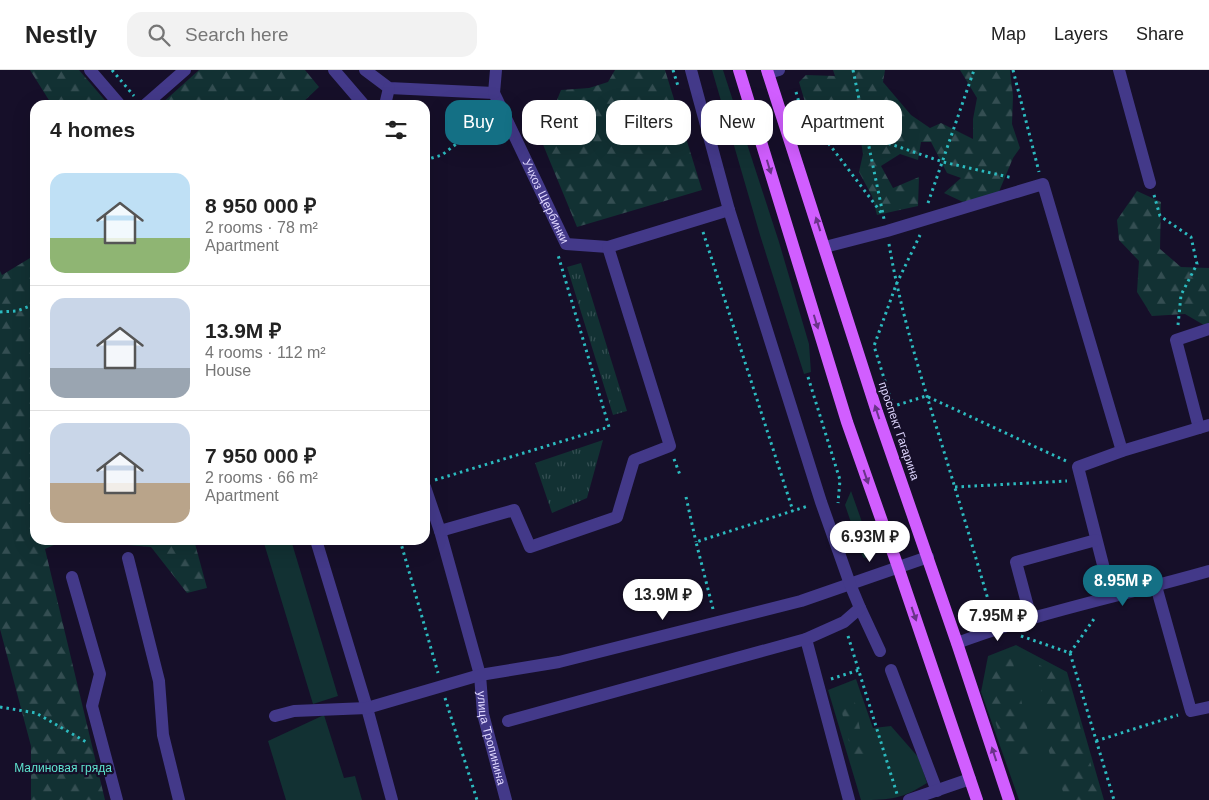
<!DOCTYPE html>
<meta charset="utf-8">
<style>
:root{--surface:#fff;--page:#f2f2f2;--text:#222;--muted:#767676;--line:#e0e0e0;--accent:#147085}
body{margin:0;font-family:Arial,sans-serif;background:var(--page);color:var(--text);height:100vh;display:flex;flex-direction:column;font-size:19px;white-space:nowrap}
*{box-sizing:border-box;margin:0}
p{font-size:16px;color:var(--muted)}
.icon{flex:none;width:28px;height:28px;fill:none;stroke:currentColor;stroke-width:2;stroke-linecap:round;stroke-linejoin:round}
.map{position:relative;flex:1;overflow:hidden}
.sheet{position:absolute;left:30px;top:30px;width:400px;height:445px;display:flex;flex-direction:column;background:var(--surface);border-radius:15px;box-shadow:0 5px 20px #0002}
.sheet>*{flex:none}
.hud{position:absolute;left:445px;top:30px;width:475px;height:45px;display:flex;gap:10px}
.price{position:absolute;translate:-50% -42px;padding:0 11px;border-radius:18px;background:#fff;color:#222;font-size:16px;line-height:32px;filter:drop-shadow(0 1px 2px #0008)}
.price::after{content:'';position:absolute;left:50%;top:30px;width:15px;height:11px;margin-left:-8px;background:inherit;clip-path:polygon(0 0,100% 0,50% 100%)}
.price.current{background:var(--accent);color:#fff}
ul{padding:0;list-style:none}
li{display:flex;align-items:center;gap:15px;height:125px;padding:0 20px}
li+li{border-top:1px solid var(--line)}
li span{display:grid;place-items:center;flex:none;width:140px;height:100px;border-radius:15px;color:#555}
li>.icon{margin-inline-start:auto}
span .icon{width:60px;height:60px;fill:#fffc;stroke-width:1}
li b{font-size:21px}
h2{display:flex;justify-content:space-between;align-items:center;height:60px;padding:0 20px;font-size:21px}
.pill{padding:0 18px;border-radius:15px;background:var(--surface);box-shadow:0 5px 20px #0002;font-size:18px;line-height:45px}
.pill.current{background:var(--accent);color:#fff}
header{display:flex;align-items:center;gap:30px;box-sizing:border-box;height:70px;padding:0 25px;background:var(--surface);border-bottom:1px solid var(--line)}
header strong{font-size:24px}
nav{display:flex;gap:28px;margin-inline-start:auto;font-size:18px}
.search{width:350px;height:45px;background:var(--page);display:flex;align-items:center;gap:12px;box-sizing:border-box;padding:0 18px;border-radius:15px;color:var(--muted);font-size:19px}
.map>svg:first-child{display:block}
.green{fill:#123133}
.forest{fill:url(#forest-firs)}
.park{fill:url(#park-tufts)}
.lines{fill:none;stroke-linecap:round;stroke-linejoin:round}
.path{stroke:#2cbabf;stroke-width:3;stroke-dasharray:2.5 4;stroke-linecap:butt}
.minor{stroke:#433989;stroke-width:12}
.major{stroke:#d15eff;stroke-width:12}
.oneway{fill:#6a3389}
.labels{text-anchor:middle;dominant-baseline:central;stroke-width:4.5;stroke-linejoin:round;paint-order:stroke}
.street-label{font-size:12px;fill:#dfd7ff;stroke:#160f29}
.park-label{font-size:12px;fill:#5ee4cf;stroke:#160f29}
</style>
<header>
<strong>Nestly</strong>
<div class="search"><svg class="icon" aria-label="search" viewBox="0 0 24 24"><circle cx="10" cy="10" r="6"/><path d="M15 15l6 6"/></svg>Search here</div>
<nav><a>Map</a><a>Layers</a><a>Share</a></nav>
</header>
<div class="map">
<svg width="1209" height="730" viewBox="0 0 1209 730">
<defs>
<pattern id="forest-firs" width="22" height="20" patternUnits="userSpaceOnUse" patternTransform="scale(1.25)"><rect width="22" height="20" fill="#123133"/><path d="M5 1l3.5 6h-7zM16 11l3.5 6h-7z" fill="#344e52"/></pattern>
<pattern id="park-tufts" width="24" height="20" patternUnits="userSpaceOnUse" patternTransform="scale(1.25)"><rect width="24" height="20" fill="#123133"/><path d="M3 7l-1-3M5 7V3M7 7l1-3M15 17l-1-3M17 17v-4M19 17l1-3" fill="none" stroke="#344e52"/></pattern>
</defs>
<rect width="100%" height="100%" fill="#160f29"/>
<path class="green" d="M712 0H723L779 172 809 274 811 302 804 304 760 165Z
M851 421 873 483 870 487 864 488 862 485 845 435Z
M263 470H291L338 626 313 634Z
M1016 575 1067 602 1104 730H1019L981 622 988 586Z
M856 609 873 658 891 656 919 688 927 713C902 729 891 730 861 730L828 620Z
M324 645 344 708 355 706 362 730H286L268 671Z"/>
<path class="forest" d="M30 0H79L109 35H52Z
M199 0H305L319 17 300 35H160Z
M615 0H665L702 120 577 157 530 43 553 40 561 20 589 18 608 12Z
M833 0H885L883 12 911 45 930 58 941 53 973 69V49L977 28 960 0H1010L1013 26 1012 54 1020 78 1013 88 998 124 963 132 944 123 961 108 947 103 931 72H921L918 90 900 84 881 96 893 118 919 107 918 136 877 145 872 126 859 102 863 84 859 59 846 42 827 44 805 32 799 12 806 5 835 6Z
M1137 121 1161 132 1160 179 1181 197 1209 198V258L1185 244 1152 246 1137 222 1139 191 1119 170 1117 150Z
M35 185V470H65L45 479 105 730H31V676L0 559V201L2 205Z
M103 470H194L207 518 187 523 151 477 116 474Z
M1011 583 1032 680 1024 696 1005 680 986 625 993 591Z
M1039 595 1065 604 1101 730H1066L1046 673Z
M853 622 867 697 852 684 838 626Z"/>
<path class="park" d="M581 193 627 341 613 345 567 197Z
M603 370 587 428 552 443 535 393Z"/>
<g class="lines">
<path class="path" d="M112 0 134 26
M673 0 678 16
M853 0 884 149
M1013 0 1039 102
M796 22 800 36 867 66 943 92 1013 108
M801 37 883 145
M425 90 442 85 473 61 478 59 498 61
M1154 125 1160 146 1191 167 1197 194 1181 225 1178 255
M928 133 974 0
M703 162 793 441
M889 174C903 257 931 337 955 418 968 460 980 503 993 546
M0 242 17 241 35 234
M808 307 840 410 838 433
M891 337 926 326 1066 391
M893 337 874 276 896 215 920 165
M674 389 680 405
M435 410 609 357 558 185
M955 417 1067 411
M686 427 696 472
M400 470 438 603
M713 539 696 472 808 436
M848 566 897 724
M1021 566 1070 583 1114 730
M1070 583 1096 546
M831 609 859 600
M445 628 477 730
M0 637 36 643 88 673
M1096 671 1178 645"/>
<g class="minor">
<path d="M90 0 120 35"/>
<path d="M334 0 364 35"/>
<path d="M365 0 389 18 494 23"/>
<path d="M1119 0 1150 113"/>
<path d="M768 3 779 0"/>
<path id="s1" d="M494 23 566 174 608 177"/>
<path d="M494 23 496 0"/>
<path d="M145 35 185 0"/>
<path d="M385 35 389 18"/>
<path d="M825 177 887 161 1043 114 1122 381"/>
<path d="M1199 358 1176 270 1209 259"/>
<path id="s2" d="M425 417 440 461 480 605 483 644 506 730"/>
<path d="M440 461 514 440 530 477 617 447 634 390 670 376 608 177 729 140"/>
<path d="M316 470 367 638 392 730"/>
<path d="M128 488 159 611 163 665 179 730"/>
<path d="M72 507 100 604 92 636 117 730"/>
<path d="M1156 516 1191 641 1209 637"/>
<path d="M1111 526 1078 397 1122 381 1209 355"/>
<path d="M860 538 880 581"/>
<path d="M1031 548 1016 492 1096 470"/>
<path d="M806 569 849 730"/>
<path d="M957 573C1039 542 1125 525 1209 501"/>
<path d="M891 600 937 721"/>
<path d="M275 646 294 641 367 638 480 605 559 592 801 531 928 487"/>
<path d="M508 651 806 569 844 552 860 538 850 514 821 432 729 140 691 0"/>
<path d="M909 730 970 709"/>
</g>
<path class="major" d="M739 0 847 352 898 497 977 730
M767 0 877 342 957 573 1009 730"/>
</g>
<defs><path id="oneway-solid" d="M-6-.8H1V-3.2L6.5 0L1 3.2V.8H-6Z" transform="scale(1.25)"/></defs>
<g class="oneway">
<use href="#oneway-solid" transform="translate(769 97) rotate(73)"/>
<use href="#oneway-solid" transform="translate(818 154) rotate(-108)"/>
<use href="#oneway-solid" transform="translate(816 252) rotate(73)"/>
<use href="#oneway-solid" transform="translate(877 342) rotate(-108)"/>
<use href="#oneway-solid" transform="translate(866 407) rotate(71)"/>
<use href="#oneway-solid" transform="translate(914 544) rotate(71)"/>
<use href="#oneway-solid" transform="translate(994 684) rotate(-108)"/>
</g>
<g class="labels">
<g class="street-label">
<text stroke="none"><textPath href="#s1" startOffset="120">Учхоз Щербинки</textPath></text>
<text transform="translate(899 361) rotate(71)">проспект Гагарина</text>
<text stroke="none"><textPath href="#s2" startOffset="260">улица Тропинина</textPath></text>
</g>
<g class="park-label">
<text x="63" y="698">Малиновая гряда</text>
</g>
</g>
</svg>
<b class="price" style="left:870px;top:493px">6.93M ₽</b>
<b class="price current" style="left:1123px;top:537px">8.95M ₽</b>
<b class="price" style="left:663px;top:551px">13.9M ₽</b>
<b class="price" style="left:998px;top:572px">7.95M ₽</b>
<div class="hud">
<a class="pill current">Buy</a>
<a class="pill">Rent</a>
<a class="pill">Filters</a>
<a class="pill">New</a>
<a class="pill">Apartment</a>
</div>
<section class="sheet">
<h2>4 homes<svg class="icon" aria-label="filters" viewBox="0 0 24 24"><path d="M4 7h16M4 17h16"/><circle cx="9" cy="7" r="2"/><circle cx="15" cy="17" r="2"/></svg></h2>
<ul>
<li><span style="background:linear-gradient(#bfe0f5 65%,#8fb573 0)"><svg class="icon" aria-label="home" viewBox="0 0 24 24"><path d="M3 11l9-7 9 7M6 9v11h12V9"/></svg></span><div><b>8 950 000 ₽</b><p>2 rooms · 78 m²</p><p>Apartment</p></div></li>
<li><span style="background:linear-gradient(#c9d6e8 70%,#9aa5b1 0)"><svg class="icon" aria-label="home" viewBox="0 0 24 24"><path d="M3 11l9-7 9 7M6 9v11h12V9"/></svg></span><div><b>13.9M ₽</b><p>4 rooms · 112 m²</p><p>House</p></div></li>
<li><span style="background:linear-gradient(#c9d6e8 60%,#b9a48a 0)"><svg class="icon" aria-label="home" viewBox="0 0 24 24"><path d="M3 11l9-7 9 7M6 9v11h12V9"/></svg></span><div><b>7 950 000 ₽</b><p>2 rooms · 66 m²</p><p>Apartment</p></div></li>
</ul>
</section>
</div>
